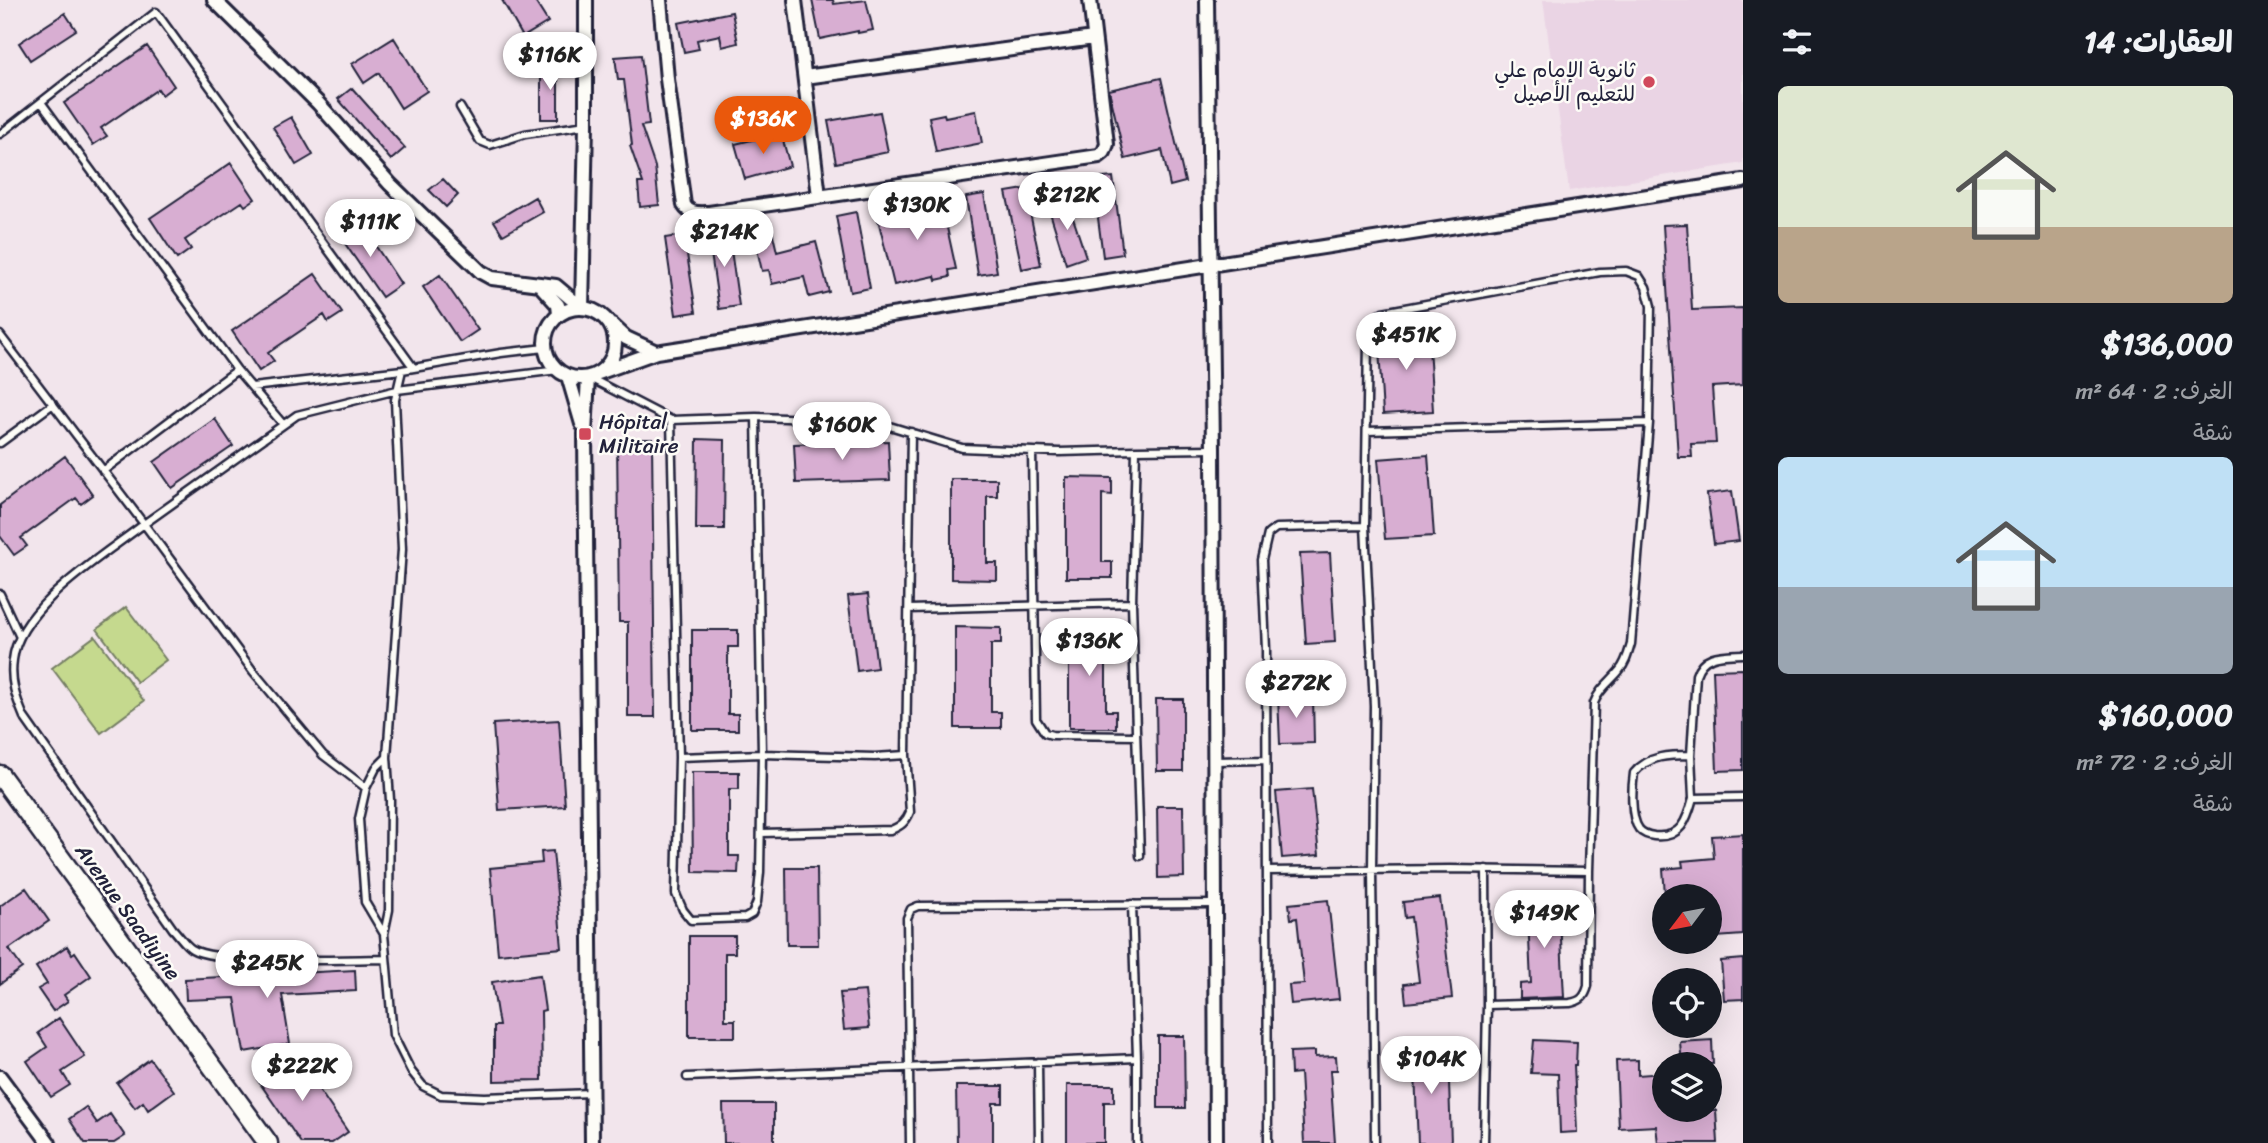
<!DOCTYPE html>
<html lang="ar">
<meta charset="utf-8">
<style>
:root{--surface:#171b24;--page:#20242c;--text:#f1f3f6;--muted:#9ea1a6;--accent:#ea580c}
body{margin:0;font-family:Sriracha,"Playpen Sans Arabic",sans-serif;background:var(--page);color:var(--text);direction:rtl;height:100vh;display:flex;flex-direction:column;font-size:26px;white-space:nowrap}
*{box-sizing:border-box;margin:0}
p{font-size:23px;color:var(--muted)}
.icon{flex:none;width:38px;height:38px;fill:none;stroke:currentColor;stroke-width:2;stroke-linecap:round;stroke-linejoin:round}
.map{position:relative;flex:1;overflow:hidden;direction:ltr}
.side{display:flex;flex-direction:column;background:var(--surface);width:525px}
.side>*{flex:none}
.needle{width:46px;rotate:238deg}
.buttons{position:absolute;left:1652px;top:884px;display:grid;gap:14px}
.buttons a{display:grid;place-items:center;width:70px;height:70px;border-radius:50%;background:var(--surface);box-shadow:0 7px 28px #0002;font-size:35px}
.price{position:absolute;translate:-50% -60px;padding:0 16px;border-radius:24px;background:#fff;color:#222;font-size:23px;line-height:46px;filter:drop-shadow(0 2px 4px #0008)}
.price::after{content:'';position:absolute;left:50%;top:42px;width:21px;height:16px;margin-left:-10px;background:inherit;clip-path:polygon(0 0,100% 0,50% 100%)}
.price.selected{background:var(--accent);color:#fff}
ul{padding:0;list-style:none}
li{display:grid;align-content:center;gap:14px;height:371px;padding:0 35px}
li span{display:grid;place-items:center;height:217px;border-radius:10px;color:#555}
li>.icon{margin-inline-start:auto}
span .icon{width:126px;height:126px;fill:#fffc;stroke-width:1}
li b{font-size:30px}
h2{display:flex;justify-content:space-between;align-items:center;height:84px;padding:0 35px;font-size:30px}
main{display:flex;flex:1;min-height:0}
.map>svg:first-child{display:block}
.built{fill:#ead4e4}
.green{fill:#c5d98e;stroke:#747e64;stroke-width:2}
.building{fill:#d8aed2;stroke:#22223b;stroke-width:2}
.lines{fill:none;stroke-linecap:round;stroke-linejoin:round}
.lane-casing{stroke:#22223b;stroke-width:11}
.street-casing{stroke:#22223b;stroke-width:18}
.secondary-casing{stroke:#22223b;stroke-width:23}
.lane{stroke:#fdfcf7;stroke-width:6}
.street{stroke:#fdfcf7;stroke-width:12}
.secondary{stroke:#fdfcf7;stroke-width:18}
.poi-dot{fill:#d1495b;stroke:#fdfcf7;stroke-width:2.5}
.labels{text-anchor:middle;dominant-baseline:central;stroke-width:5;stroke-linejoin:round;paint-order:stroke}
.poi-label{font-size:21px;fill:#22223b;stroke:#fdfcf7;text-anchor:end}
.street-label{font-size:21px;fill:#22223b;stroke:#fdfcf7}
</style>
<main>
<section class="side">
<h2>العقارات: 14<svg class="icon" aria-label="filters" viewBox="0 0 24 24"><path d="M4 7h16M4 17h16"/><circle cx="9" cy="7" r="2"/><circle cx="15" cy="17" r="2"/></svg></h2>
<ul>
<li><span style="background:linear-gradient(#dfe7d0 65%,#b9a48a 0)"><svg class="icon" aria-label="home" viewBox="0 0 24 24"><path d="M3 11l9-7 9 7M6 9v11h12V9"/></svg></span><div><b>$136,000</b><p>الغرف: 2 · 64 m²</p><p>شقة</p></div></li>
<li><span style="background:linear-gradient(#bfe0f5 60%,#9aa5b1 0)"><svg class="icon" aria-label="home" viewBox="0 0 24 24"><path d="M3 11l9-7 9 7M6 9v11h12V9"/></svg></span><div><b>$160,000</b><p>الغرف: 2 · 72 m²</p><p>شقة</p></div></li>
</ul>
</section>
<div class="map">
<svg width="1743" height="1143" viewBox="0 0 1743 1143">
<rect width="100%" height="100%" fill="#f2e5ec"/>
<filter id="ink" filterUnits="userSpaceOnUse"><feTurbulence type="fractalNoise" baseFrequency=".0143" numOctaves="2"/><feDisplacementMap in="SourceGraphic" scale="14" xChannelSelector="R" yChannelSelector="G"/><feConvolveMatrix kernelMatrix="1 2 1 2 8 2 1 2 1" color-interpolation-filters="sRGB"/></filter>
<g filter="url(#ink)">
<path class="built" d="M1543 0H1743V163L1569 191Z"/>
<path class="green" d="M126 607 166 660 137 682 97 629Z
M95 636 144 701 101 733 52 668Z"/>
<path class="building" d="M502 0H534L548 22 523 37Z
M812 0H833L834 4 866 0 873 30 858 33V31L820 39Z
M732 12 738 43 722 47 720 35 697 40 699 49 684 52 678 23Z
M65 13 76 30 30 60 19 43Z
M394 38 427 91 401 108 379 73 364 83 352 64Z
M147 46 174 86 162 95 158 89 101 128 107 136 93 145 64 103Z
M641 55 649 125 641 126 655 167 659 205 640 207 638 183H643L630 146 632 145 624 80H618L615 57Z
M541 66H558V119H541Z
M1161 78 1185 182 1170 186 1162 150 1125 159 1109 90Z
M352 88 405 148 391 160 338 99Z
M976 111 982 143 936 152 929 117 944 114 945 117Z
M880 112 888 152 836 163 828 121Z
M291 117 313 155 296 165 273 127Z
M781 133 790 166 745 179 735 144Z
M231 163 255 199 245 206 242 202 185 240 191 249 177 259 150 218Z
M1113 177 1123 254 1103 257 1093 179Z
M443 179 458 195 446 207 429 190Z
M1025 189 1041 265 1022 269 1006 192Z
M984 194 997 272 978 275 966 197Z
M535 197 543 212 503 235 494 221Z
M941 200 956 269 949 270 950 277 936 280 935 276 894 285 876 211 896 207 897 210Z
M1067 200 1086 257 1066 264 1048 206Z
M856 212 870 288 850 292 836 216Z
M359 221 401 284 382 297 339 235Z
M770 222 777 252 816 242 829 292 809 297 804 277 772 284 769 270 762 271 752 227Z
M1687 224 1692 310 1743 308V385L1712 387 1716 443 1691 444 1692 457H1678L1663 225Z
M728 229 739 306 719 309 708 232Z
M684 235 696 312 676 315 665 238Z
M315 274 342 313 328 322 324 315 268 353 274 361 259 371 232 331Z
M440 275 478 330 460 342 423 287Z
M1428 330 1433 411 1383 414 1378 333Z
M215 419 233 446 172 488 154 462Z
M617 439H652L655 717H628V622H619Z
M697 439 725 440 724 529H696Z
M888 441 890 480 796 483 794 444Z
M1428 455 1434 536 1385 539 1378 459Z
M65 456 93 495 81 504 76 498 21 538 27 546 14 555 0 536V505Z
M1066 477 1112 478V495L1102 494V562H1112V578H1066Z
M951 479H997V496H987V563H997V580L951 579Z
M1732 491 1739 541 1714 544 1707 494Z
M1330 553 1335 642 1306 644 1300 554Z
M868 594 877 668 857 671 848 596Z
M955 627 1001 628V644H991V712H1001V728H955Z
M1069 627H1115L1116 644H1106V711H1116V728H1069Z
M692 630H738V647H728V714H738V730H692Z
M1743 669V770L1717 771 1713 670Z
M1313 696 1314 743 1280 744 1278 697Z
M1156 699H1183V771H1157Z
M559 720 565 806 499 810 493 724Z
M692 772H739V789H729V856H739L738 873 693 872Z
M1312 789 1319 855 1282 858 1276 792Z
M1157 806H1183L1184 877 1158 878Z
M1743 834V935L1716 937 1715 920 1710 921V896H1682V892L1665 894 1663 869 1683 867 1682 861 1714 858 1712 836Z
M553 851 562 948 498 954 490 868 542 863 541 852Z
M786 868H817L818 945H787Z
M26 888 49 921 9 949 22 968 0 984V906Z
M1440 898 1452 998 1406 1003 1404 984 1419 982 1411 917 1405 918 1403 902Z
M1328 900 1339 999 1291 1004 1289 985 1304 984 1297 918 1291 919 1289 904Z
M1559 900 1564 997 1520 999V984L1531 983 1528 917 1520 918 1519 902Z
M689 936H735V953H725V1020H735V1037H689Z
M67 946 72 954 75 952 91 976 64 995 68 1001 53 1011 38 989 47 984 36 967Z
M1743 959V999L1724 1000 1721 961Z
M355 970 356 991 282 995 290 1044 244 1052 235 998 186 1000 185 979Z
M540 975 545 1010 541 1011 542 1080 494 1081V1026H499L492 982Z
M865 991 869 1028 844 1030 840 993Z
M59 1018 85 1057 62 1072 70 1085 51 1097 27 1061 47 1047 38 1033Z
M1158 1036H1184L1185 1108H1158Z
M1534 1040 1577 1042 1576 1065H1574L1577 1132 1560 1133 1558 1074 1531 1073Z
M1712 1040 1713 1064H1682L1680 1042Z
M1315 1051V1057L1336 1056 1337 1070H1330L1335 1143H1304L1300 1073 1291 1074 1290 1052Z
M1448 1052 1451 1143H1418L1415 1072 1405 1073 1404 1054Z
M294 1053 348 1132 332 1143H301L257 1079Z
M150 1059 174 1091 148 1110 143 1102 135 1108 117 1083Z
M1638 1060V1075L1664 1073V1110H1716L1718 1143H1658L1656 1126 1619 1128 1616 1061Z
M1067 1085H1114V1102H1104V1143H1067Z
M956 1086H1003V1103H993V1143H957Z
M723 1104H774V1143H724Z
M86 1107 97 1123 110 1114 125 1136 114 1143H85L69 1119Z"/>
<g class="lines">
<defs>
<path id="lane" d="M41 102 237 370 282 423
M460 107 480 141 490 145 525 134 586 125
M0 134 156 12 413 367
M0 335 144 524 297 415 397 390 558 370
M402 370 395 400 402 549 387 757 390 800 389 910 384 934 393 1035 411 1071 423 1086 441 1095 485 1097 591 1093
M588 377 671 420 756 417 873 421 962 448 1059 452 1136 450 1132 603 909 609
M252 387 402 370 501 353 545 348
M671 420 679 757 762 754 875 757 906 755 911 432
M1367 431 1649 423
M0 443 53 404
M1136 450 1213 449
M1032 451 1036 719 1045 733 1052 735 1136 736
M103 471 237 370
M1365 526 1368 341C1369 327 1371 321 1383 312L1600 272 1626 271 1639 276 1646 287 1651 306 1649 423 1631 644C1628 654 1626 663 1619 671 1610 682 1599 689 1594 703L1589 871 1588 986C1585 997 1581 1001 1570 1003L1487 1005
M0 594 19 635
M1132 603 1140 856
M1691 755 1696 675C1703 653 1723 655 1743 654
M679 757 676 894 683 910 691 920 745 918 752 914 757 902 760 872 762 754 756 417
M1215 761 1265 760
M366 788 323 755 253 671 144 524C104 555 18 607 13 660 10 681 16 698 24 717L173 929C179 935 185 945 192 949 217 965 350 959 386 959
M1693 798 1691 755C1669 755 1649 755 1634 773 1632 787 1630 817 1639 829 1643 834 1648 835 1654 836 1681 839 1687 820 1693 798L1743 797
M761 833 891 830C901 826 906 822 910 812L906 755
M1267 871 1450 869 1589 871
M384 934 365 902 359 819 366 788 376 768 387 757
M1137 1058V1143
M1038 1062 1039 1143
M687 1077 1137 1058 1132 904
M910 1143 907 918 911 909 918 906 1213 904
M1268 1143 1266 649 1262 560 1268 534 1276 528 1365 526 1374 706 1372 869 1375 1143
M1484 1143 1487 1005 1486 869"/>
<path id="street" d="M214 0 318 103 390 184 481 272 492 278 556 286 582 308
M660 0 667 79 684 205C690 215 699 213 709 213L1099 156 1104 152 1107 144 1090 0
M795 0 819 196
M1207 0C1209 149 1211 299 1213 448 1216 680 1213 911 1216 1143
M805 77 1094 38
M539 284 558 305 559 314
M582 308 586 125V0
M545 343a35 35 0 1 1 70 0a35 35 0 1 1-70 0Z
M612 325 626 338 656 352
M598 373 656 352 1743 181
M568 376 582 424
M588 377 585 434 592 1143
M0 1077 49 1143"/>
<path id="secondary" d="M0 775 268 1143"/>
</defs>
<use href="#lane" class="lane-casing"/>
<use href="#street" class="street-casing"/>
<use href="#secondary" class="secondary-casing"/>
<use href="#lane" class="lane"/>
<use href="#street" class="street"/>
<use href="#secondary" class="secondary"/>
</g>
</g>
<g class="poi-dot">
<circle cx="1649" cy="82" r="7"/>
<rect x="578" y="427" width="14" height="14" rx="3.5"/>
</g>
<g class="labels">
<g class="poi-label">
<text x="1635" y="70">ثانوية الإمام علي<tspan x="1635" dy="24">للتعليم الأصيل</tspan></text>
<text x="599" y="422" text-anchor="start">Hôpital<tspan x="599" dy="24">Militaire</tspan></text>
</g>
<g class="street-label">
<text transform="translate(128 912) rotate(54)">Avenue Saadiyine</text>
</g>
</g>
</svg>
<div class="buttons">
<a><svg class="needle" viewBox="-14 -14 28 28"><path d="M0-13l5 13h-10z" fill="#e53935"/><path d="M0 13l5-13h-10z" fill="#9ea1a6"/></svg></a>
<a><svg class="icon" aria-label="locate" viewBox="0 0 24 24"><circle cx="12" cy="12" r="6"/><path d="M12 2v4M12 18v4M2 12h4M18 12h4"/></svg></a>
<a><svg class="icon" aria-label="layers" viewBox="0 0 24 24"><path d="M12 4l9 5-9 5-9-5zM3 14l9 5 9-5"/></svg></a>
</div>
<b class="price" style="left:550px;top:92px">$116K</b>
<b class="price selected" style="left:763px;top:156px">$136K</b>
<b class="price" style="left:1067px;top:232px">$212K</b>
<b class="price" style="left:917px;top:242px">$130K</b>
<b class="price" style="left:370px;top:259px">$111K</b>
<b class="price" style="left:724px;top:269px">$214K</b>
<b class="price" style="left:1406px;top:372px">$451K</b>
<b class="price" style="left:842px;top:462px">$160K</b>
<b class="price" style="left:1089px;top:678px">$136K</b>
<b class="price" style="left:1296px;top:720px">$272K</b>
<b class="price" style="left:1544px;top:950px">$149K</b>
<b class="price" style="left:267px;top:1000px">$245K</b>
<b class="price" style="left:1431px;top:1096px">$104K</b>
<b class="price" style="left:302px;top:1103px">$222K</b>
</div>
</main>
